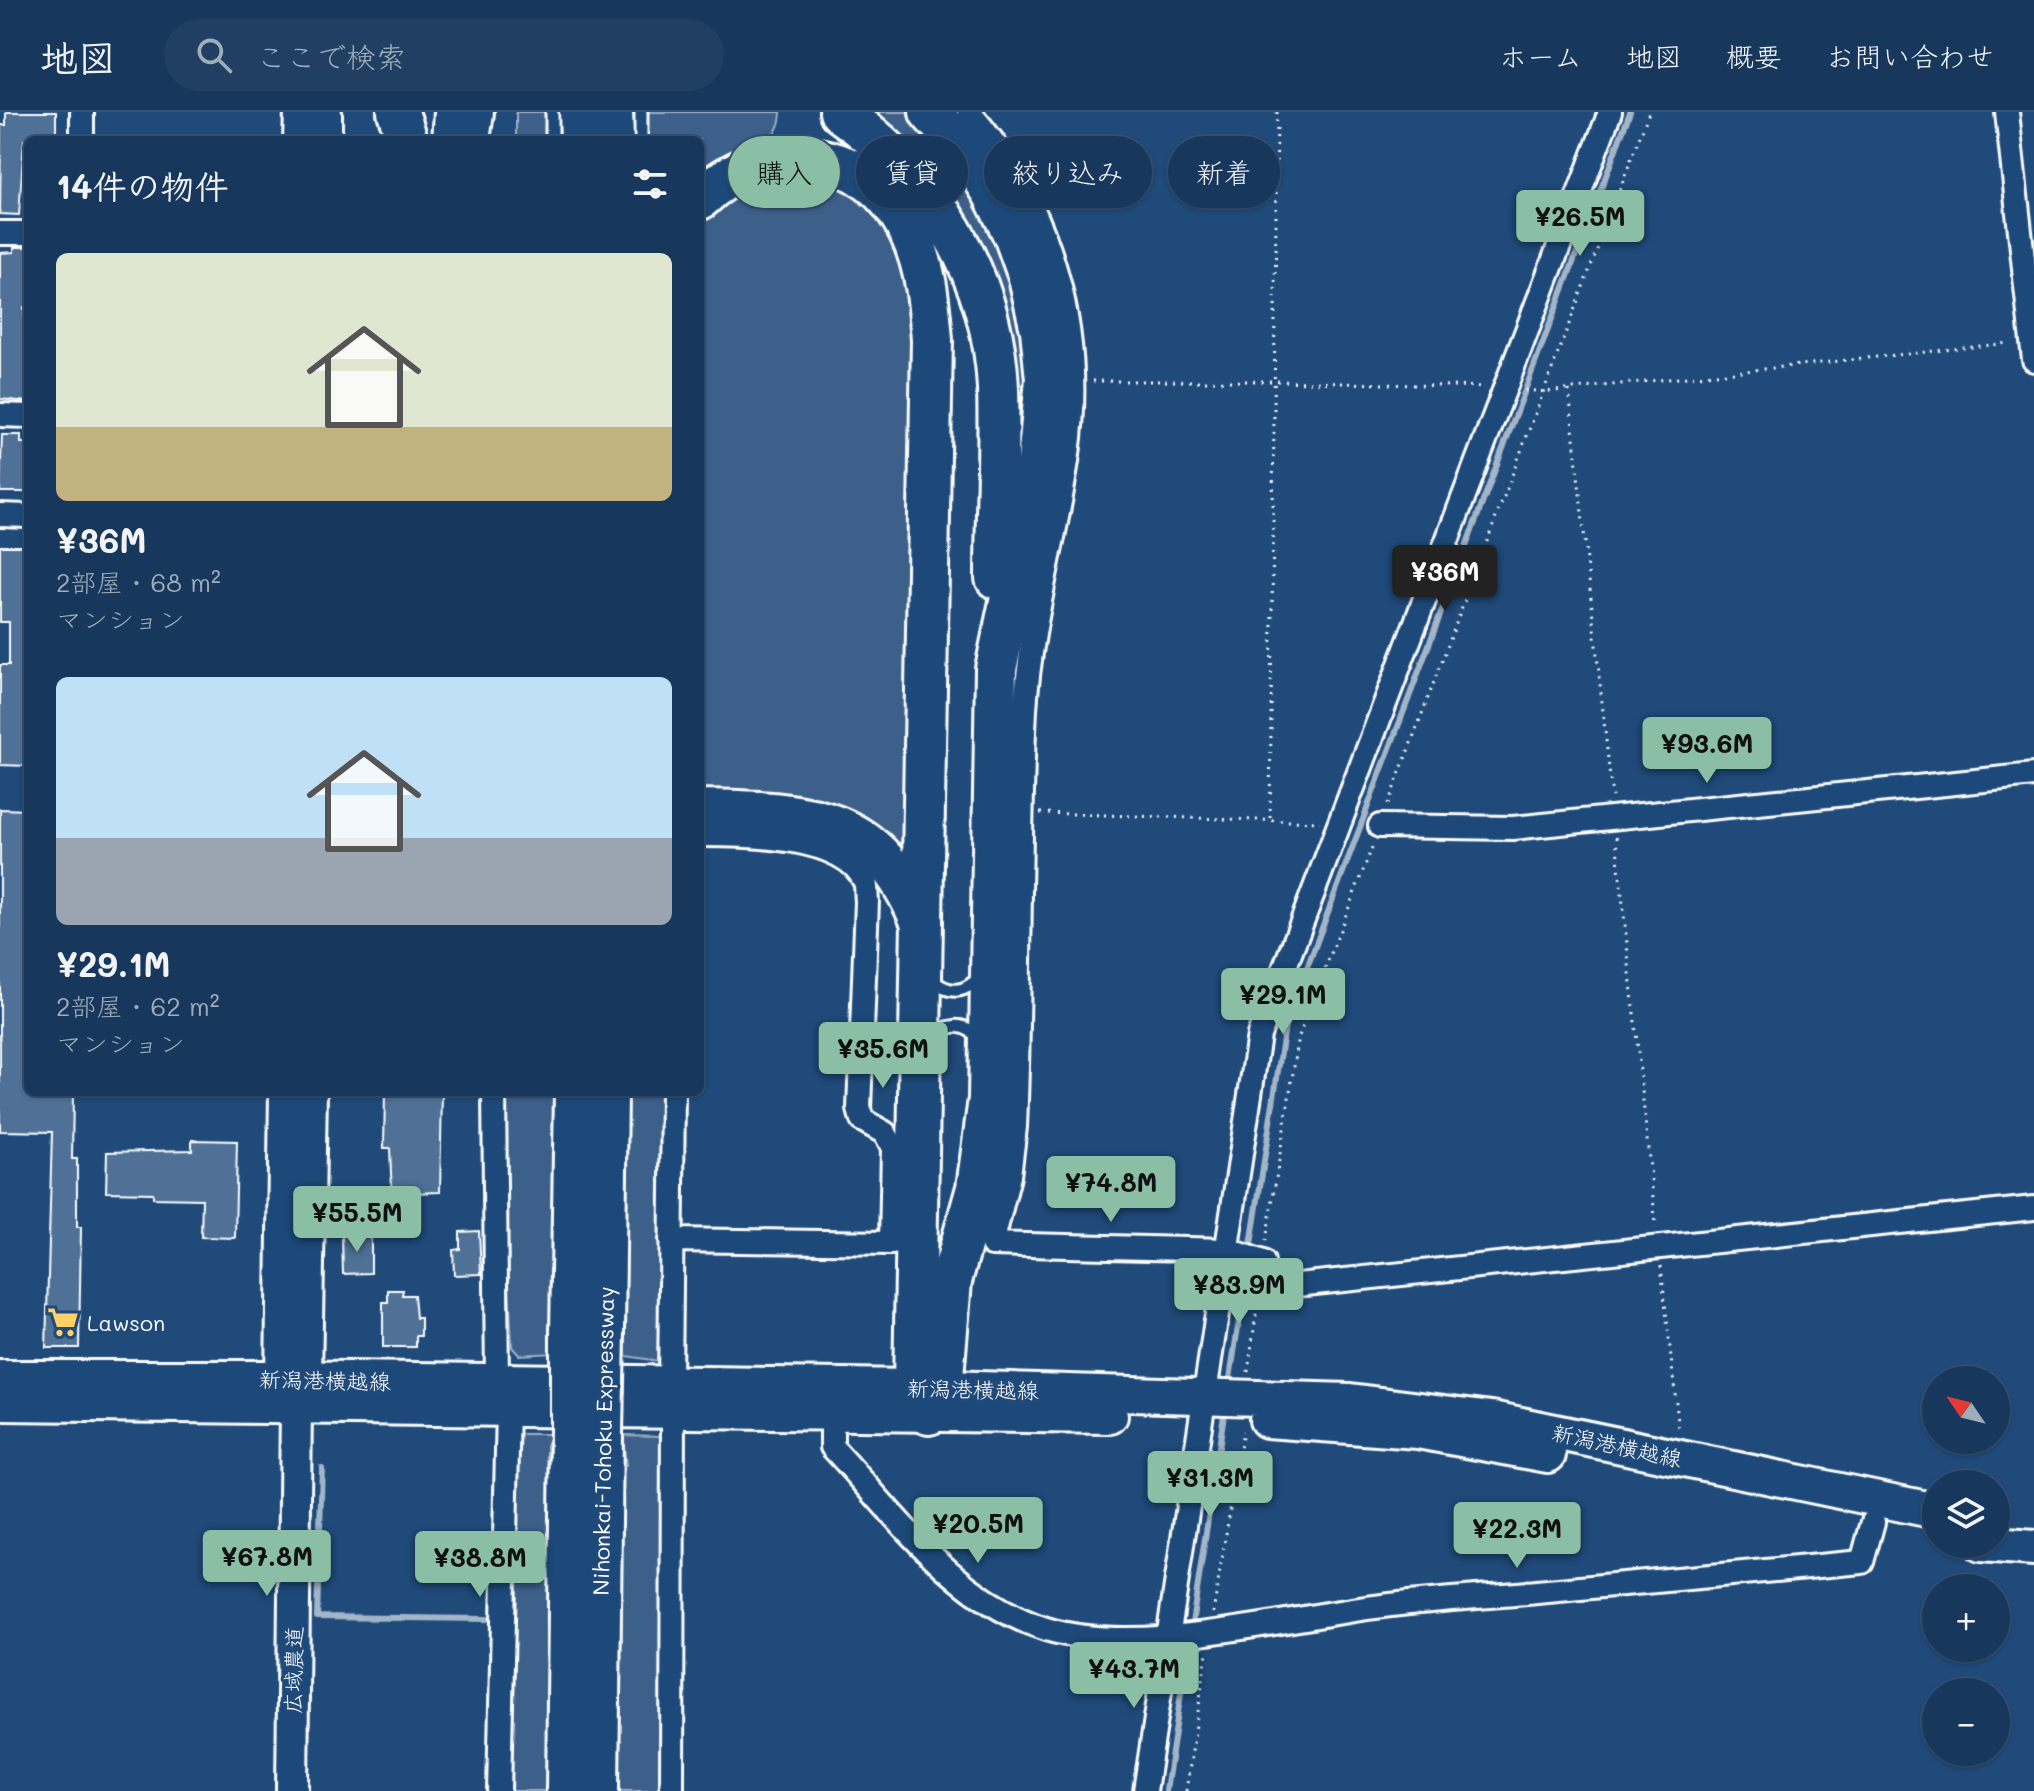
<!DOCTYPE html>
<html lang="ja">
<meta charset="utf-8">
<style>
:root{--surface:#17385c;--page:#203f62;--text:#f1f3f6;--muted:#9eacbb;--line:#365272;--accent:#8abfa5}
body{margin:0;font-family:Mali,"Klee One",sans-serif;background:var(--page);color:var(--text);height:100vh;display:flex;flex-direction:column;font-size:30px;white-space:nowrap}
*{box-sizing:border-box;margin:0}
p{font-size:26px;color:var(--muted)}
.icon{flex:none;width:44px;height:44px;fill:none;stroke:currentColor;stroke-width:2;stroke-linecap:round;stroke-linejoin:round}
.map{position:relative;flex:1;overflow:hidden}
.panel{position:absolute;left:24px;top:24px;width:680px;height:960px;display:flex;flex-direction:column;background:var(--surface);border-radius:12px;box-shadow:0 2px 6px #0004,0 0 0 2px var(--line)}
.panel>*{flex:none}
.top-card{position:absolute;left:728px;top:24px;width:760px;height:72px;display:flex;gap:16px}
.needle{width:52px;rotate:305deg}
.buttons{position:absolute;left:1922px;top:1254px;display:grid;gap:16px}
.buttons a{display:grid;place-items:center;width:88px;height:88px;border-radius:50%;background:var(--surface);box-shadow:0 2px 6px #0004,0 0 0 2px var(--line);font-size:40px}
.price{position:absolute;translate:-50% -68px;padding:0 18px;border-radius:8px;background:var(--accent);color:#111;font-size:26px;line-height:52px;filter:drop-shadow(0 2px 4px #0008)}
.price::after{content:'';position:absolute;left:50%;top:48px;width:24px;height:18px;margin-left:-12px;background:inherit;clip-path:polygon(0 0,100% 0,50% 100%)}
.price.selected{background:#222;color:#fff}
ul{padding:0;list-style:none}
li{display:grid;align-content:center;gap:16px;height:424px;padding:0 32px}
li span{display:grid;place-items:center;height:248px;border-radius:12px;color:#555}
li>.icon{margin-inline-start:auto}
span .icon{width:144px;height:144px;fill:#fffc;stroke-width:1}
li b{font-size:34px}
h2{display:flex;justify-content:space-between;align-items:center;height:96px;padding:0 32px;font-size:34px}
.chip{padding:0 28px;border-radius:36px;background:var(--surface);box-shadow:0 2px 6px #0004,0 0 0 2px var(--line);font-size:28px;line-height:72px}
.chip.selected{background:var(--accent);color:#111}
header{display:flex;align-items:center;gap:48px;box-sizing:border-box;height:112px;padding:0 40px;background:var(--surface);border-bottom:2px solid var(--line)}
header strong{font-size:38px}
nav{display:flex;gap:44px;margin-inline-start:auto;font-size:28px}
.search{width:560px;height:72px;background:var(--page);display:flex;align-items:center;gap:20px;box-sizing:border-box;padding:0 28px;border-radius:44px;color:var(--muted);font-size:30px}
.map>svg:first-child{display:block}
.green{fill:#3c618b;stroke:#9eb0c5;stroke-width:2}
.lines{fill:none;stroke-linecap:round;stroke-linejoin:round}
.stream{stroke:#a3b5c8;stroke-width:6}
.building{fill:#507197;stroke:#fff;stroke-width:2}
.lane-casing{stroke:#fff;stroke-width:17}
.street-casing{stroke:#fff;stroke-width:28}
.secondary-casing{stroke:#fff;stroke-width:36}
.primary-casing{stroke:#fff;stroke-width:40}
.highway-casing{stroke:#fff;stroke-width:46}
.path{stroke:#fff;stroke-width:3;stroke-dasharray:2 6;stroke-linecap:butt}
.lane{stroke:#1f4a7a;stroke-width:11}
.street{stroke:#1f4a7a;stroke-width:22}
.secondary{stroke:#1f4a7a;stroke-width:30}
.primary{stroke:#1f4a7a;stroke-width:34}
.highway{stroke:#1f4a7a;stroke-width:40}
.highway-bridge-casing{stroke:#fff;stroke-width:46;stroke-linecap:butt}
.highway-bridge{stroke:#1f4a7a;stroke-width:40}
.labels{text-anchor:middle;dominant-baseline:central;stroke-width:6;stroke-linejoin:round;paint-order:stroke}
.poi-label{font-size:22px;fill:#fff;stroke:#1f4a7a;text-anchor:start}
.street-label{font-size:22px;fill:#fff;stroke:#1f4a7a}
</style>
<header>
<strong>地図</strong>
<div class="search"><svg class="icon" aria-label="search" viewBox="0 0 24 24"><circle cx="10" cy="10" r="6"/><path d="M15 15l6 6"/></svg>ここで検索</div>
<nav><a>ホーム</a><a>地図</a><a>概要</a><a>お問い合わせ</a></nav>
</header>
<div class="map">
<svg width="2034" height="1679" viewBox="0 0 2034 1679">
<rect width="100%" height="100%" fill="#1f4a7a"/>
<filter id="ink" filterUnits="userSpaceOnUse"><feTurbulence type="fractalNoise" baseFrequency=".0125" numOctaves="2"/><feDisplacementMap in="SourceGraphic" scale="16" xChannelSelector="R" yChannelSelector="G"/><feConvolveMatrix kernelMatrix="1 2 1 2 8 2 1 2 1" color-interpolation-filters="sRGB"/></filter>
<g filter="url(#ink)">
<path class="green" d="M516 0H545V28H516Z
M646 0H781C781 38 728 53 700 68V28H648Z
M854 0H919L989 92 1037 240 1013 407 987 167Z
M762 63H834L895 117 914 172 912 720 895 735 700 681V111L727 81Z
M500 980H553V1241L519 1243 512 1235Z
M626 980H667L664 1202 658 1249 626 1244 624 1109Z
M516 1322H551V1328L547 1330V1350L551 1353 547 1679H508Z
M623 1323 661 1324 660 1679H618L622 1355 626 1354Z"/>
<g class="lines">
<path class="stream" d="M1250 1139 1285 914 1630 0
M1229 1273 1248 1150
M322 1356 317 1505 487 1507
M1191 1518 1225 1296
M1166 1679 1189 1529"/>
</g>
<path class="building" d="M6 0H56V28H24L19 103 0 102 1 13H6Z
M14 135H28V195H24L25 229H28V290L0 287V141L14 140Z
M2 323H21V331H27L28 380H0Z
M0 434H28V654L0 653V553H9V510H0Z
M0 697 28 698V980H73L72 1047H77V1115H81L79 1236H46L52 1020 0 1019Z
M385 980H442L440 1080 413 1081V1086H392L390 1036H384Z
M192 1028 237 1029 235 1126 201 1125 202 1087 153 1086V1081L106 1080 107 1040 192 1038Z
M479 1119 481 1162 454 1163 453 1138 460 1137V1120Z
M342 1123H371V1161L343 1162Z
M388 1178H403L402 1183H414L416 1206H421V1224H416V1235H383V1190H388Z"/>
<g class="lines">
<defs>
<path id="lane" d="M552 0V28
M641 0V28
M931 867C949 883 965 882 980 864
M930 928C945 912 964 908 979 927"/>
<path id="street" d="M969 0C1052 94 1085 219 1068 342 1056 428 1030 511 1025 598 1018 737 1021 876 1015 1015L1009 1064 992 1132 1228 1138 1263 1150
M2007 0 2034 248
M82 28V0
M444 28 446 0
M0 121H28
M0 303 28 304
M0 403 28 404
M1380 714 1513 716 2034 663
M494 980 497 1269
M671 1128 891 1131 893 1035 885 1021 862 1008 859 997 867 789C866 783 867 775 865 770 845 722 742 723 700 723
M1259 1177 2034 1096
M670 1273 673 980
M832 1301V1335C894 1401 955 1489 1046 1517 1137 1545 1279 1507 1375 1495 1428 1488 1483 1485 1537 1480 1645 1470 1754 1460 1862 1450L1873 1410
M499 1679 508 1297
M672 1679 673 1299
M1145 1679 1259 923 1610 0"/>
<path id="secondary" d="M299 28 300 0
M326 28V0
M285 980 281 1266 293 1287
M292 1679 296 1293 306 1267 311 980"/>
<path id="primary" d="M0 1266H281L914 1275 1350 1289 1492 1307 1936 1399
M0 1291 1110 1304
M1267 1308 1418 1319 1548 1343
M1981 1432 2034 1436"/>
<path id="highway" d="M398 0 407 28
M580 0 581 28
M612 0 613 28
M840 0C931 63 993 162 998 276 1000 339 996 403 996 466
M469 28 473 0
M700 87C766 23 869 32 910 121 926 155 929 191 932 228L914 1275 929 1302 942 1277 951 1169 977 1076 989 987 996 557 1037 361 1046 267 1041 218 1029 165 1014 123 992 79 968 42 930 0
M700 698C805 701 875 698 921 809
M604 1220 607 980
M571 1221 575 980
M567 1679 571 1318
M598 1679 602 1320"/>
</defs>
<use href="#lane" class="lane-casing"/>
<use href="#street" class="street-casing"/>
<use href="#secondary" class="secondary-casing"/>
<use href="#primary" class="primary-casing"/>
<use href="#highway" class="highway-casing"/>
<path class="path" d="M1093 269H1275L1485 275
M1525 278 1545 280 2010 231
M1569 278 1612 685
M1388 692 1649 0
M1040 701 1320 710
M1270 706 1277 0
M1616 725 1656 1115
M1266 1129 1299 924 1373 733
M1661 1154 1679 1318
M1248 1260 1257 1196
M1213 1501 1243 1319
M1186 1679 1207 1540"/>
<use href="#lane" class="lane"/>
<use href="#street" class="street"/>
<use href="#secondary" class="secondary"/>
<use href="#primary" class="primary"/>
<use href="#highway" class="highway"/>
<defs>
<path id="highway-bridge" d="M571 1221V1318
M602 1320 604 1220"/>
</defs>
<use href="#highway-bridge" class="highway-bridge-casing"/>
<use href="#highway-bridge" class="highway-bridge"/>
</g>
</g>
<defs>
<symbol id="supermarket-bare" viewBox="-9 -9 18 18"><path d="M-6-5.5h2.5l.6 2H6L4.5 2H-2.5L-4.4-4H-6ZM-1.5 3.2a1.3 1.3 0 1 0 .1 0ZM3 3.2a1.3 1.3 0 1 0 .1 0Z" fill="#ffd166" stroke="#1f4a7a" stroke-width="2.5" paint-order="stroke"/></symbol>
</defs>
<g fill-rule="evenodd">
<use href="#supermarket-bare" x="41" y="1188" width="44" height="44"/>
</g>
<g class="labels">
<g class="poi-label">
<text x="87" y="1210">Lawson</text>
</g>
<g class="street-label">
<text transform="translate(325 1268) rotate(1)">新潟港横越線</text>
<text transform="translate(973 1277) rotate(1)">新潟港横越線</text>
<text transform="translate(603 1329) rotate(-89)">Nihonkai-Tohoku Expressway</text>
<text transform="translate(1617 1333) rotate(12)">新潟港横越線</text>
<text transform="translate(293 1558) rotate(-89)">広域農道</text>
</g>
</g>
</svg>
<div class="buttons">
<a><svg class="needle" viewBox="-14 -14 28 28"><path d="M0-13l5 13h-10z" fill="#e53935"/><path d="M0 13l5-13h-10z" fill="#9eacbb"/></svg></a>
<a><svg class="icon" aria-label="layers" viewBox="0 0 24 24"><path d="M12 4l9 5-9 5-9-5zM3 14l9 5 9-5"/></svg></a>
<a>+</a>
<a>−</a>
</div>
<b class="price" style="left:1580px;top:146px">¥26.5M</b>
<b class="price selected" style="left:1445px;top:501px">¥36M</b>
<b class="price" style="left:1707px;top:673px">¥93.6M</b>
<b class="price" style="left:1283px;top:924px">¥29.1M</b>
<b class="price" style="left:883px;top:978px">¥35.6M</b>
<b class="price" style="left:1111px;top:1112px">¥74.8M</b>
<b class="price" style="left:357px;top:1142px">¥55.5M</b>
<b class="price" style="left:1239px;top:1214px">¥83.9M</b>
<b class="price" style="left:1210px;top:1407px">¥31.3M</b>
<b class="price" style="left:978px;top:1453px">¥20.5M</b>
<b class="price" style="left:1517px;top:1458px">¥22.3M</b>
<b class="price" style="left:267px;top:1486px">¥67.8M</b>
<b class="price" style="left:480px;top:1487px">¥38.8M</b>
<b class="price" style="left:1134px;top:1598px">¥43.7M</b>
<div class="top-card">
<a class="chip selected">購入</a>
<a class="chip">賃貸</a>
<a class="chip">絞り込み</a>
<a class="chip">新着</a>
</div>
<section class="panel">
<h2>14件の物件<svg class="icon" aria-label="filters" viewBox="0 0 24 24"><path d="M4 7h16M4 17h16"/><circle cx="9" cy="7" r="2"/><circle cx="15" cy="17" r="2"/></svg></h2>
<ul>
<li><span style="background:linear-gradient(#dfe7d0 70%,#c2b280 0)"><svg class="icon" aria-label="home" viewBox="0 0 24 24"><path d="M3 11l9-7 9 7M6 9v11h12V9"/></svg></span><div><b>¥36M</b><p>2部屋 · 68 m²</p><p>マンション</p></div></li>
<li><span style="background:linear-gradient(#bfe0f5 65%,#9aa5b1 0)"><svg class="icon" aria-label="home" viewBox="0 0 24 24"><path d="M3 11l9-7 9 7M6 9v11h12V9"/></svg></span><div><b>¥29.1M</b><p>2部屋 · 62 m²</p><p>マンション</p></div></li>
</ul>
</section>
</div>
